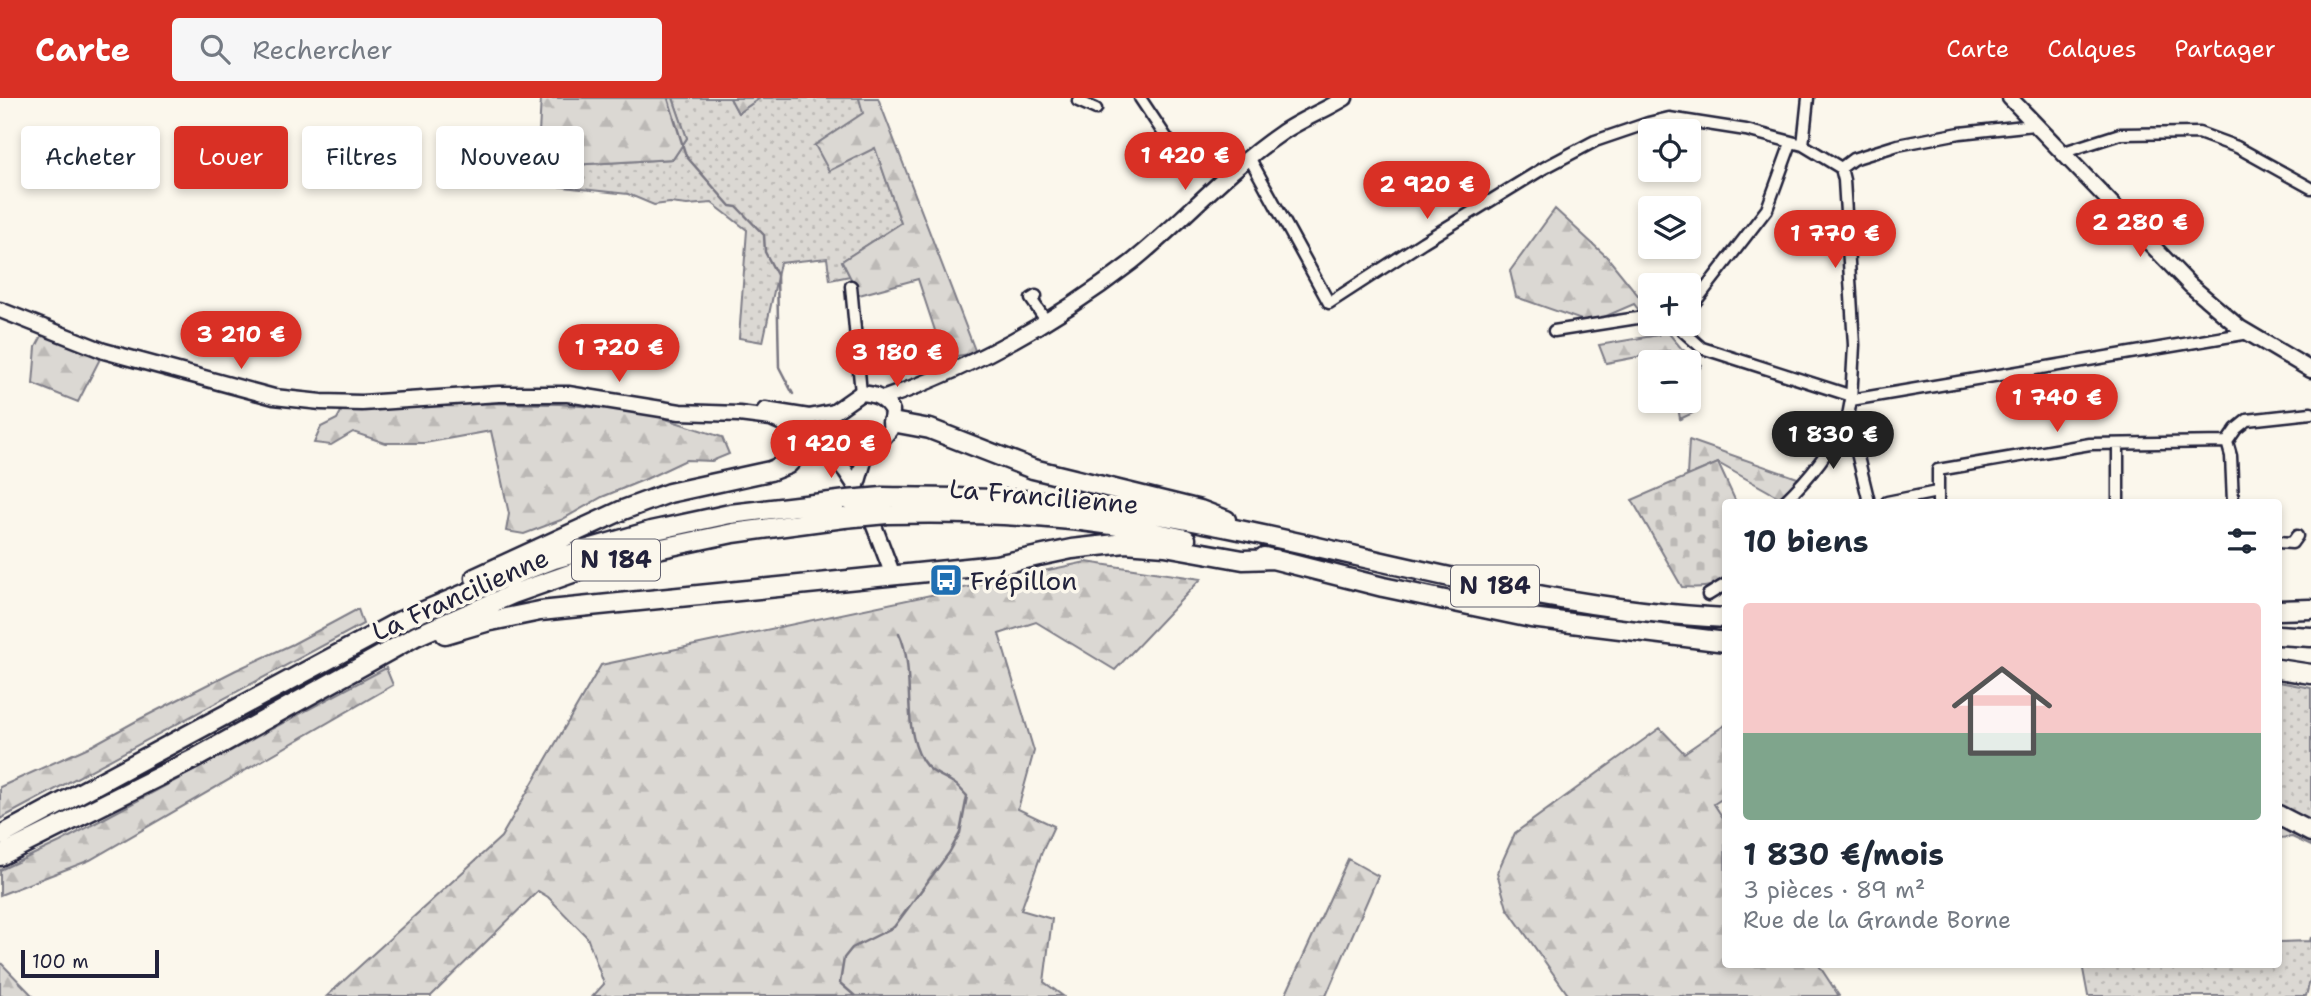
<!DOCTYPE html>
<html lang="fr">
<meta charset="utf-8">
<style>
:root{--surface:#fff;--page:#f6f6f7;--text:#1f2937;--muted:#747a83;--accent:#d93025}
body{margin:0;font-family:"Shantell Sans",sans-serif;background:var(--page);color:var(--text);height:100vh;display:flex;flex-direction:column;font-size:26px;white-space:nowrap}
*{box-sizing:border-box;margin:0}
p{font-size:23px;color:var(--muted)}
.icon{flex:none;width:38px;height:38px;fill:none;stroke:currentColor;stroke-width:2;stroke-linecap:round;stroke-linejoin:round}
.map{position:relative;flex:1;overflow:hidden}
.sheet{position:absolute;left:1722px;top:401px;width:560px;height:469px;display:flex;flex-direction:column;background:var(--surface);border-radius:7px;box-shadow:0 4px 10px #0003}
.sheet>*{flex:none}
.guide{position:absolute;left:21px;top:28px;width:665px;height:63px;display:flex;gap:14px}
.controls{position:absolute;left:1638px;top:21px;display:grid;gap:14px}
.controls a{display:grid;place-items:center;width:63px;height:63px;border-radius:7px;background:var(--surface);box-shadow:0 4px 10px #0003;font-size:35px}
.scale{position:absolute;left:21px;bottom:18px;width:138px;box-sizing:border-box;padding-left:7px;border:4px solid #22223b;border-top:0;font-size:19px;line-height:24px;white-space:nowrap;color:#22223b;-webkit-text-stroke:5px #fbf7ec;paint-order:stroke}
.price{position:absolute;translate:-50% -60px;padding:0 16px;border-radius:24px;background:var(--accent);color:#fff;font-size:23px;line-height:46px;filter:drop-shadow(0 2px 4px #0008)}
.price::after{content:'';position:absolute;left:50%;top:42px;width:21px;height:16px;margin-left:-10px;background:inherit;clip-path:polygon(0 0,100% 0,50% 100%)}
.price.selected{background:#222;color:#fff}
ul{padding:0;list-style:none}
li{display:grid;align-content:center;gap:14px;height:371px;padding:0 21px}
li span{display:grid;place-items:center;height:217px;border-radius:7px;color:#555}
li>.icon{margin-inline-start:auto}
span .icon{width:126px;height:126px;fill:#fffc;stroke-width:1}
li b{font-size:30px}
h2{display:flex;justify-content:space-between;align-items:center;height:84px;padding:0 21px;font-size:30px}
.tag{padding:0 24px;border-radius:7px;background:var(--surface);box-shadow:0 4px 10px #0003;font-size:24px;line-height:63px}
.tag.selected{background:var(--accent);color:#fff}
header{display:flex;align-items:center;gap:42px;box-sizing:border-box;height:98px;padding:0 35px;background:var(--accent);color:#fff}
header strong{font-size:33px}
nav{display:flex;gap:38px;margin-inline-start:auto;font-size:24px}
.search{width:490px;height:63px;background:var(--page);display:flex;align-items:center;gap:18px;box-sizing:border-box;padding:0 24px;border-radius:7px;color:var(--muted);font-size:26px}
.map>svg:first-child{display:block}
.grass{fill:url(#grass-dots);stroke:#7e7d87;stroke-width:2}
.forest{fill:url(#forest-firs);stroke:#7e7d87;stroke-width:2}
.cemetery{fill:url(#cemetery-stones);stroke:#7e7d87;stroke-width:2}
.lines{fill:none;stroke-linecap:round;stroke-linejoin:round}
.stream{stroke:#787681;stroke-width:2.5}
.street-casing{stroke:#22223b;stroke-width:15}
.secondary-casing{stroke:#22223b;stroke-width:19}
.highway-casing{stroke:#22223b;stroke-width:23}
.street{stroke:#fbf7ec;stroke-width:10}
.secondary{stroke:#fbf7ec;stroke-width:14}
.highway{stroke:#fbf7ec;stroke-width:18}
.highway-bridge-casing{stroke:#22223b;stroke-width:23;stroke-linecap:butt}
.highway-bridge{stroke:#fbf7ec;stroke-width:18}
.labels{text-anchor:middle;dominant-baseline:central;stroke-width:7;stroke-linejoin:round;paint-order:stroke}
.shield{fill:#fbf7ec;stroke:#636270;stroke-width:2}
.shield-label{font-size:24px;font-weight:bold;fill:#22223b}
.street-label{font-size:26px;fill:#22223b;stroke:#fbf7ec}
.poi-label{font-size:26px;fill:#22223b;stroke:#fbf7ec;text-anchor:start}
</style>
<header>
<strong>Carte</strong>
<div class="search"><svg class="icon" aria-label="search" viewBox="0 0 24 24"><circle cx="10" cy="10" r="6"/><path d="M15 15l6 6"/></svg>Rechercher</div>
<nav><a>Carte</a><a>Calques</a><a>Partager</a></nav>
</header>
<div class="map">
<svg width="2311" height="898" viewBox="0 0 2311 898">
<defs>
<pattern id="grass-dots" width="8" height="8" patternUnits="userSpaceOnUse" patternTransform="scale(1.75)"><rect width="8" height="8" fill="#dbd8d3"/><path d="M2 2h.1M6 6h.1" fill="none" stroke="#bcb9b6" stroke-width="1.8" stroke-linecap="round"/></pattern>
<pattern id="forest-firs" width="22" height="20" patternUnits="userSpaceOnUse" patternTransform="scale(1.75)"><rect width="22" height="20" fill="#dbd8d3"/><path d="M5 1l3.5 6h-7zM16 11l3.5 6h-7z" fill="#bcb9b6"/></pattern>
<pattern id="cemetery-stones" width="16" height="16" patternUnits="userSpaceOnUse" patternTransform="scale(1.75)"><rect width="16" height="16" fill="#dbd8d3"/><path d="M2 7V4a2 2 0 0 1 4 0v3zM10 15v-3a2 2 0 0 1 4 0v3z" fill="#bcb9b6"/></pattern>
</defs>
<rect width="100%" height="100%" fill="#fbf7ec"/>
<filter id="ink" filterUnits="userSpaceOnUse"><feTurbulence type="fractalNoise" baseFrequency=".0143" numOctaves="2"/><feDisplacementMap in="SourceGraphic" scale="14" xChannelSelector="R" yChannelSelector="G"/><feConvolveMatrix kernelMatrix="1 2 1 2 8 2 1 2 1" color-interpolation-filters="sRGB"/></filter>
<g filter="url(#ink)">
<path class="grass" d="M673 0H730L738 15 760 0H859L864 15 815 47 875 49 901 125 842 163 850 178 830 182 827 160 780 165 763 244 739 240 747 132 712 105 687 107 670 105 654 107 628 96 536 86 537 69 673 61 687 40Z
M2279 584 2311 590V725L2279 708Z
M2278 721 2311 739V748L2292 739 2279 740Z
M2311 839V879L2306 898H2088L2082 866H2278L2279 844 2310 843Z"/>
<path class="forest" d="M541 0H673L687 40 673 61 537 69Z
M730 0H760L738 15Z
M859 0H878L976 255 944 260 918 181 859 197 842 163 901 125 875 50 829 73 815 47 863 15Z
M1555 111 1608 160 1650 212V226H1661L1681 250 1702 267 1691 283 1693 315 1680 321 1677 303H1689V264H1672L1669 253 1606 265 1599 247 1658 237 1634 206 1590 225 1516 199 1510 173Z
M46 230 104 253 78 304 33 286 36 249Z
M462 305 559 306 644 314 722 339 729 356 712 363 686 362 646 381 602 399 561 422 524 436 506 433 509 416 491 333 425 345H385L353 334 331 347 314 345 321 329 337 321 343 310Z
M1689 342 1806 383 1786 403 1718 365 1687 378Z
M1086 464 1201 481 1115 572 1036 524 999 536 1034 653 1018 711 1054 728 1042 754 1021 812 1052 821 1044 884 1063 898H593L604 886 587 839 548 799 538 793 431 898H327L501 739 601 567Z
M358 511 363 526 0 721V689L93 647 140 621 236 572 293 546Z
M386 570 393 587 90 762 0 797V772L60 744Z
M1725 627V699L1714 706 1725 723 1726 866H1818L1839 898H1569L1507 810 1497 775 1515 735 1660 630 1684 655Z
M1348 761 1378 778 1326 898H1285Z
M0 864 33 898H0Z"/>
<path class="cemetery" d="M1718 365 1736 404H1726L1725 478C1717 491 1697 490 1682 489L1632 402Z"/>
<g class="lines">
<path class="stream" d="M668 0 686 58 730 108 737 109 764 137 765 154 777 177 779 269 793 296
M855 898 840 885 844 860 852 850 894 829 949 755 960 735 967 698C962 693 958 687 952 684 940 677 929 674 922 662 900 624 917 574 899 535"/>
<defs>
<path id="street" d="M1079 0 1078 3 1096 11
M1140 0 1170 45 1226 78
M1803 47 1808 0
M2061 55 2120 36 2199 35 2237 49 2311 90
M1249 59 1329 205 1423 144 1544 70 1595 43 1648 25 1669 20 1746 32 1803 47 1841 70 1844 82 1854 247 1851 302 1848 318 1869 404
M1841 70 1853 61 1898 47 1960 35 2034 27
M851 188 861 295
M1036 198 1031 201 1047 224
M1689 212 1767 111 1791 45
M1675 226 1702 250 1852 298
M1554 233 1650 218
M1851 302 2249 235
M2227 344 2231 358 2233 404
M1784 404C1812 377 1830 353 1848 318
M1887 404 1937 394
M1938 404V372L2090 346 2227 344 2236 331 2247 322 2311 315
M2118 404V346
M2278 444 2292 445 2297 438
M1708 497 1726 486"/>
<path id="secondary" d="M2010 0 2190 187 2240 230 2311 272
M0 212 104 253 274 299 321 304 362 305 499 296H568L680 314 739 316 771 320 787 327 795 335
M861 295C875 296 885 300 892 313L890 332 885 338 875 345 848 347 817 359 808 358 801 352 796 343 795 335 799 328 809 319 834 314Z
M882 301C971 270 1057 222 1132 164 1183 123 1226 73 1280 36 1300 22 1324 13 1345 0
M765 312 809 319
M829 355C862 383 877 438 893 477
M856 390 864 363 875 345"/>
<path id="highway" d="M892 324 930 331 1033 371 1200 412 1226 422
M883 399C970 400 1056 400 1142 414 1337 445 1527 511 1726 520
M887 416C988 414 1087 418 1186 441
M1264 459 1383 489 1531 520 1726 544
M475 480 623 412 669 395 770 373 788 366 801 352
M2278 512 2311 511
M445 536 486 524 540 513 947 472 996 467 1072 451 1125 445 1165 448 1243 462 1275 461
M2278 537 2311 539
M2278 571 2311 576
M2278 717 2311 734
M0 738 400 523 476 491 554 461 651 433 730 416 847 402
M0 758 194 661 416 538 513 496 587 470 662 450 733 435 844 420"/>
</defs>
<use href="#street" class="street-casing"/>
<use href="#secondary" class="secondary-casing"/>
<use href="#highway" class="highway-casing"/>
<use href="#street" class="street"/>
<use href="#secondary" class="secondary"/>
<use href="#highway" class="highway"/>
<defs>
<path id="highway-bridge" d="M847 402 883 399
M844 420 887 416"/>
</defs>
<use href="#highway-bridge" class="highway-bridge-casing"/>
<use href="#highway-bridge" class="highway-bridge"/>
</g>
</g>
<defs>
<symbol id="bus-square" viewBox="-11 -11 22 22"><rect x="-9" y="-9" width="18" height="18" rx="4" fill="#1f6fb2" stroke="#fbf7ec"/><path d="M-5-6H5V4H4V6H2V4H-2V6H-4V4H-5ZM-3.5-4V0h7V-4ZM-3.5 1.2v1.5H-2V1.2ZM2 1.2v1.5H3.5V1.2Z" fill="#fff"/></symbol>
</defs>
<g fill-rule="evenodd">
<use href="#bus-square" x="927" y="463" width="38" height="38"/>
</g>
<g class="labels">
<g class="shield">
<rect x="572" y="441.5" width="88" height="41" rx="5"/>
<rect x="1451" y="467.5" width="88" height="41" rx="5"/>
</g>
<g class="shield-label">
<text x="616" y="462">N 184</text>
<text x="1495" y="488">N 184</text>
</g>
<g class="street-label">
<text transform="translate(1044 398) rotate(5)">La Francilienne</text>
<text transform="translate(460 496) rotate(-24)">La Francilienne</text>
</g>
<g class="poi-label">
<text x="970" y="482">Frépillon</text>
</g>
</g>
</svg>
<div class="controls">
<a><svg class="icon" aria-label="locate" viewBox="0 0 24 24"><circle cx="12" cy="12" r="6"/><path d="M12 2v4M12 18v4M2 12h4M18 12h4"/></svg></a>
<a><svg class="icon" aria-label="layers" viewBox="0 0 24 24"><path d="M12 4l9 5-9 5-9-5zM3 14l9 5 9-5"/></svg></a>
<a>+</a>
<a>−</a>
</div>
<div class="scale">100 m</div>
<b class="price" style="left:1185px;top:94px">1 420 €</b>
<b class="price" style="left:1427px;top:123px">2 920 €</b>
<b class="price" style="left:2140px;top:161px">2 280 €</b>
<b class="price" style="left:1835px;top:172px">1 770 €</b>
<b class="price" style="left:241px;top:273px">3 210 €</b>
<b class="price" style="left:619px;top:286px">1 720 €</b>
<b class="price" style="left:897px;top:291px">3 180 €</b>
<b class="price" style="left:2057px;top:336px">1 740 €</b>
<b class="price selected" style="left:1833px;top:373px">1 830 €</b>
<b class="price" style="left:831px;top:382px">1 420 €</b>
<div class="guide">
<a class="tag">Acheter</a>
<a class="tag selected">Louer</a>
<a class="tag">Filtres</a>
<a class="tag">Nouveau</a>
</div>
<section class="sheet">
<h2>10 biens<svg class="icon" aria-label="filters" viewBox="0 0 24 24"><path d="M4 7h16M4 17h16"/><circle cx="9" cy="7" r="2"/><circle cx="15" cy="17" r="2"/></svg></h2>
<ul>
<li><span style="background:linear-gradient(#f6c9c9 60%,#7fa58c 0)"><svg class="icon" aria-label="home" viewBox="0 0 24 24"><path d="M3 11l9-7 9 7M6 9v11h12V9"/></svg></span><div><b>1 830 €/mois</b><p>3 pièces · 89 m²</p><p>Rue de la Grande Borne</p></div></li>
</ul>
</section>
</div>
